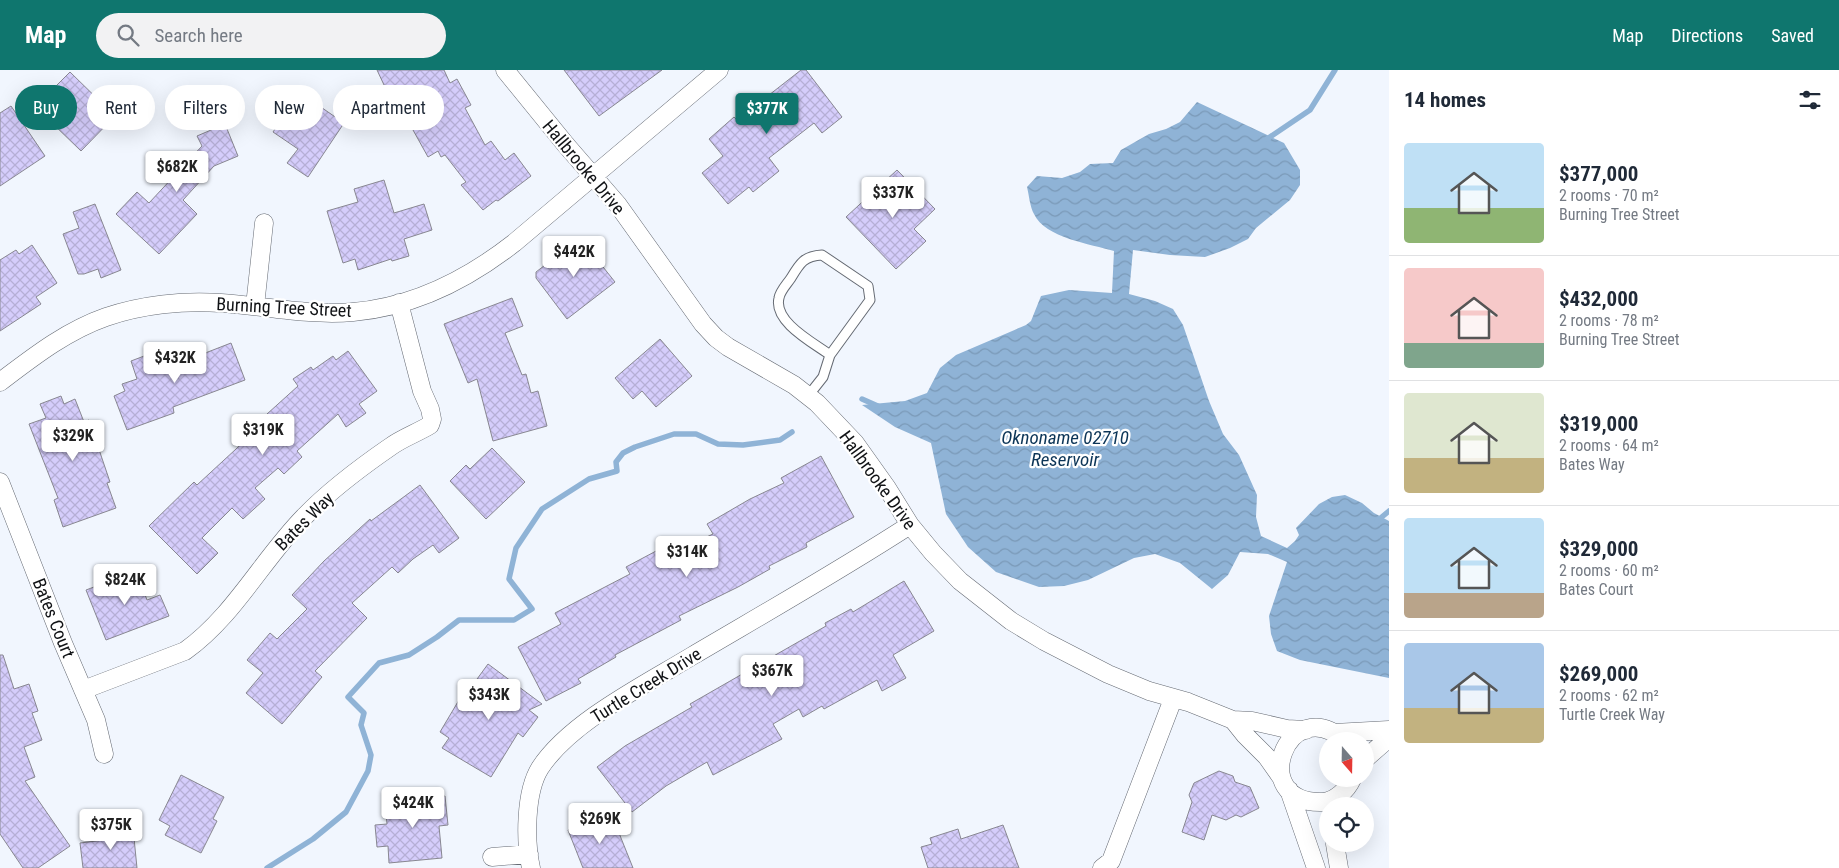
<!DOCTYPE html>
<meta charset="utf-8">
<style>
:root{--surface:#fff;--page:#f2f2f3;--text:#1f2937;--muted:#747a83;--line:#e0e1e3;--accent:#0f766e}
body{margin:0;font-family:"Roboto Condensed",sans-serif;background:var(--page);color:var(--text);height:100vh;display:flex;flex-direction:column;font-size:19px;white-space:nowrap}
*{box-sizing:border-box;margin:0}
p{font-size:16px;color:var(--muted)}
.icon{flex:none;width:28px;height:28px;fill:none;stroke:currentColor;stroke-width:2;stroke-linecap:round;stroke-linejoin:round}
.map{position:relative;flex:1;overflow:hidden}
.panel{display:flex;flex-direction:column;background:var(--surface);width:450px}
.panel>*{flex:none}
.top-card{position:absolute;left:15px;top:15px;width:475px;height:45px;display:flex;gap:10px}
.needle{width:32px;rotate:160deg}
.fabs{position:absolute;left:1319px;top:662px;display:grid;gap:10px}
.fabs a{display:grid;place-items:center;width:55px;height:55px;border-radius:50%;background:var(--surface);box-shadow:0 5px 20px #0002;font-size:25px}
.price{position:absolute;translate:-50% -42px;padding:0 11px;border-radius:5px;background:#fff;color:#222;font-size:16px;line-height:32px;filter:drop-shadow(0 1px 2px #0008)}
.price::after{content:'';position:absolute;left:50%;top:30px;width:15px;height:11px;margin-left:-8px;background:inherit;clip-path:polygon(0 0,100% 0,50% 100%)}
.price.current{background:var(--accent);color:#fff}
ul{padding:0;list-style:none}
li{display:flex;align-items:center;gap:15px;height:125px;padding:0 15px}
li+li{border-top:1px solid var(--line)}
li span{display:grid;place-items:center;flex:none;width:140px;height:100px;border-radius:5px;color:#555}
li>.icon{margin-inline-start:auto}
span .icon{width:60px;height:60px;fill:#fffc;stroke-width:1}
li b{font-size:21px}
h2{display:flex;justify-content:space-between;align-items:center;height:60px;padding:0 15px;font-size:21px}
.chip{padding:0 18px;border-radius:22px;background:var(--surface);box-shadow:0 5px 20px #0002;font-size:18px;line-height:45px}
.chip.current{background:var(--accent);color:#fff}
header{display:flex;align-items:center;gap:30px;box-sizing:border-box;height:70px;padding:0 25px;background:var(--accent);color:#fff}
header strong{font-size:24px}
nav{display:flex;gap:28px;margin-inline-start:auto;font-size:18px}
.search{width:350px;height:45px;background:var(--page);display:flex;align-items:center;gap:12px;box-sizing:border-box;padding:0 18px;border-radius:28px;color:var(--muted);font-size:19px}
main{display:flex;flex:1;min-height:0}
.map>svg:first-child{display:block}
.water{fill:url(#water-waves)}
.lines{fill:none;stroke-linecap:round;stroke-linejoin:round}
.stream{stroke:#8fb3d6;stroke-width:5.5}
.building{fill:url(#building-cross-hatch);stroke:#888791}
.service-casing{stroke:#656a73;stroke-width:11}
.minor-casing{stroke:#656a73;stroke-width:19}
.service{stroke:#fff;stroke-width:9}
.minor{stroke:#fff;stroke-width:18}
.labels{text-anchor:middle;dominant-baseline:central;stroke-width:4.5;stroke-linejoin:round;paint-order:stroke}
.street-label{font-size:18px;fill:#111316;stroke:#fff}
.water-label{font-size:19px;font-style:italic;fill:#0c3557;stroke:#fff}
</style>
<header>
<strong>Map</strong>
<div class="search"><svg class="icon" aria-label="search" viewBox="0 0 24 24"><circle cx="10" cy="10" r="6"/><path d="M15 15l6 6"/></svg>Search here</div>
<nav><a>Map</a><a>Directions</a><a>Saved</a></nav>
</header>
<main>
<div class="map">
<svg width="1389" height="798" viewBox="0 0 1389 798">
<defs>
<pattern id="water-waves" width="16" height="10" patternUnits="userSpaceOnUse" patternTransform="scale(1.25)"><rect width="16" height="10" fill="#8fb3d6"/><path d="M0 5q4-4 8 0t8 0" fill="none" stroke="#7a99b7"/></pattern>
<pattern id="building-cross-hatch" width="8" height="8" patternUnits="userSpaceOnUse" patternTransform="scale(1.25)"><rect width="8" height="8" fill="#d5cdfb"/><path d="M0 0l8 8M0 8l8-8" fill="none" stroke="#b6afd6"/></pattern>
</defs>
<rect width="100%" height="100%" fill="#f1f6fe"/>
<path class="water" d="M1197 32 1284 73 1300 100V115L1290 130 1256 158 1248 169 1230 178 1205 187 1170 185 1133 180 1129 224 1155 231 1173 239 1183 255 1209 331 1223 364 1239 385 1257 425 1256 447 1261 466 1287 478 1295 471 1299 465 1296 458 1319 434 1332 427 1345 425 1362 433 1374 443 1389 451V608L1300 590 1277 581 1271 564 1269 546 1287 492 1268 484 1240 482 1228 505 1212 519 1180 493 1155 484 1134 488 1088 510 1064 516 1039 517 996 502 968 477 946 444 931 373 895 357 862 335 905 331 927 323 940 298 956 285 1026 255 1031 251 1041 226 1069 220 1112 223 1114 181C1091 174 1045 168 1034 144 1030 137 1029 125 1027 117L1037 106 1062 108 1080 102 1090 94 1113 93 1121 80 1149 64 1166 59 1180 52Z"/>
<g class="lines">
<path class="stream" d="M1267 69 1310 40 1335 0
M862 329 880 337
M1377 451 1389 441
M267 798 313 769 346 742 368 701 371 685 361 655 364 643 348 627 379 593 409 585 437 567 459 550H514L532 539 509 509 516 478 542 439 589 409 617 401 616 392 623 383 635 377 674 364H696L718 374 743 375 780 370 792 362"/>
</g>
<path class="building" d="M377 0H444L450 13 457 9 471 35 465 38 485 75 491 71 505 90 514 83 531 106 498 131 496 130 483 140 461 115 466 112 445 85 441 87 438 81 428 87 413 60 421 56 404 26 392 32Z
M564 0H662L599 46Z
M801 0H806L842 47 822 63 814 53 769 88 779 101 753 122 749 117 728 134 702 103 723 86 709 69 734 47 737 50Z
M70 2 115 46 81 81 49 50 61 38 47 25Z
M296 28 308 37 312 31 344 53 308 107 287 93 298 79 273 62Z
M11 36 45 86 0 116V43Z
M225 54 238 86 214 96 183 130 197 144 159 184 116 144 137 122 149 133 202 76 197 66Z
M897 100 935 139 914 159 926 171 896 199 846 147Z
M384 110 394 143 424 134 432 160 404 169 409 186 392 191 391 189 358 200 355 189 343 193 327 141 358 132 354 119Z
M95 134 121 200 101 208 98 199 84 204H78L63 164 79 158 73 142Z
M580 168 615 212 567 249 536 208V202Z
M32 175 57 213 36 227 41 234 0 261V190L16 180 19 184Z
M512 228 523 256 505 263 522 305 526 304 531 323 538 321 547 356 493 371 477 309 468 313 444 254Z
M660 269 692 306 656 337 642 321 633 329 615 308Z
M231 273 245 310 173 337 174 343 127 360 114 326 125 321 122 314 137 309 131 291 152 283 159 301Z
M348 281 377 321 359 334 366 343 346 357 338 344 297 381 302 387 284 404 278 398 255 418 265 429 243 449 232 438 202 468 218 483 197 504 149 456 194 412 197 415 249 367 246 363 298 316 293 309 311 297 313 300 333 286 336 290Z
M61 326 64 334 75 329 84 352 89 350 110 412 107 413 116 438 63 457 54 430 58 428 29 354 46 348 40 334Z
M492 378 525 412 486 449 450 411 466 395 470 399Z
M821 386 854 447 806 473 807 477 769 496 770 499 738 517 679 546 681 550 615 585 616 587 578 609 581 613 546 631 518 577 561 554 555 543 630 504 626 497 658 480 662 488 713 464 707 454 750 429 784 413 781 408Z
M420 415 459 468 439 483 433 475 413 489 398 503 392 497 352 533 367 548 315 601 322 607 282 654 246 623 263 603 247 590 270 563 277 569 307 539 292 525 324 491 370 449 371 451Z
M136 501 147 530 160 525 169 546 106 570 86 520Z
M904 511 934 561 893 585 906 608 882 621 877 610 824 639 822 636 803 647 799 639 773 654 782 669 713 705 707 692 666 716 632 742 597 697 625 676 692 637 690 634 826 556 825 553 851 539 853 542Z
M0 585H3L14 619 29 614 38 641 32 643 42 670 24 677 35 707 25 711 70 776 38 798H23L0 764Z
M488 594 542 634 529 640 538 647 523 667 518 663 491 707 442 678 449 668 440 662 459 630 461 631Z
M1219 701 1233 706 1235 712 1250 717 1259 738 1241 747 1236 745 1226 750 1212 745 1204 770 1182 762 1192 732 1189 725 1194 713Z
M181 705 224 727 213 749 217 751 201 783 165 765 170 756 159 750Z
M445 726 448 755 439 756 442 788 389 793 388 776 377 777 375 755 387 754 385 732Z
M611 743 633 798H583L568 760Z
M1003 755 1019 798H928L921 777 932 774 930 768 958 759 961 769Z
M133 758 137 798H83L80 773 104 770 103 761Z"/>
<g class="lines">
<defs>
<path id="service" d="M808 326 823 307 830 285 870 230 868 216 822 185C804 186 800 193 791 208 787 214 780 221 779 228 773 252 814 273 830 285"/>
<path id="minor" d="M505 0 566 75 618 135 703 254 716 268 728 277 794 315 817 333 855 373 887 418 910 455 933 483 960 511 1011 551 1044 571 1108 604 1149 621 1188 632 1233 650 1252 651 1287 659 1306 660
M255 236 264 153
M0 312C33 287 66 261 106 247 141 235 184 230 221 233 265 236 310 246 353 242 413 237 468 209 514 173L719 0
M0 412 63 573 96 650 104 684
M83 620 185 581C234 546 262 490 304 447 328 422 361 397 390 377 402 368 417 363 430 355L432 349 430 339 422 321 399 233
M1233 650 1245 665 1267 687 1281 707
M1334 663 1389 660
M1345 671C1287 619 1245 735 1323 732 1335 731 1347 720 1352 709
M1365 689 1389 668
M1289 720 1316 798
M1335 774 1339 798
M492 787 529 784
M531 798C525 771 525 722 540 698 570 652 646 614 692 586 765 543 839 501 910 455
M1102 798 1111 791 1173 629"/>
</defs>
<use href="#service" class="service-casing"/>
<use href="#minor" class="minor-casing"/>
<use href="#service" class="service"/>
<use href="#minor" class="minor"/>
</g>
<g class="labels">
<g class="street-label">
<text transform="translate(584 97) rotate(50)">Hallbrooke Drive</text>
<text transform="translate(284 237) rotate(3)">Burning Tree Street</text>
<text transform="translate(878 410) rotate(54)">Hallbrooke Drive</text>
<text transform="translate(304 451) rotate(-45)">Bates Way</text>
<text transform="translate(54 548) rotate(68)">Bates Court</text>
<text transform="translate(646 615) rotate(-32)">Turtle Creek Drive</text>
</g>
<g class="water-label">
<text x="1065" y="367">Oknoname 02710<tspan x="1065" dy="22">Reservoir</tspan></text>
</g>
</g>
</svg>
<div class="fabs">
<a><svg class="needle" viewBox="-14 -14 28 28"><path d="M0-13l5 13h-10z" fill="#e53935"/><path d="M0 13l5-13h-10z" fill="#747a83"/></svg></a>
<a><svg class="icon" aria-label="locate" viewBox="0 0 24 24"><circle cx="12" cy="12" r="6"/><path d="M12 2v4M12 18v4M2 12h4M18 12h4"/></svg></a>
</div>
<b class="price current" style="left:767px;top:65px">$377K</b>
<b class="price" style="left:177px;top:123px">$682K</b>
<b class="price" style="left:893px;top:149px">$337K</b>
<b class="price" style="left:574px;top:208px">$442K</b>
<b class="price" style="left:175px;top:314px">$432K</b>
<b class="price" style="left:263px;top:386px">$319K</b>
<b class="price" style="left:73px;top:392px">$329K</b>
<b class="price" style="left:687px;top:508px">$314K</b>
<b class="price" style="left:125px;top:536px">$824K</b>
<b class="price" style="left:772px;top:627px">$367K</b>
<b class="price" style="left:489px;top:651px">$343K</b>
<b class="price" style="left:413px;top:759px">$424K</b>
<b class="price" style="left:600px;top:775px">$269K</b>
<b class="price" style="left:111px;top:781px">$375K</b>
<div class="top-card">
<a class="chip current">Buy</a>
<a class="chip">Rent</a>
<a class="chip">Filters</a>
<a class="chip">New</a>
<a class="chip">Apartment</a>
</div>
</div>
<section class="panel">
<h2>14 homes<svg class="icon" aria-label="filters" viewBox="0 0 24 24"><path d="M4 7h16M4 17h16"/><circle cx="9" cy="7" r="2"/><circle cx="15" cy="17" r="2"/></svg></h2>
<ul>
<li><span style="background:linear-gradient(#bfe0f5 65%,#8fb573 0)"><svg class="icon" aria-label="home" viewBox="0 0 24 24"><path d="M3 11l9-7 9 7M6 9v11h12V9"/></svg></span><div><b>$377,000</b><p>2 rooms · 70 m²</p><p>Burning Tree Street</p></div></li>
<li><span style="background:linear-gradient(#f6c9c9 75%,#7fa58c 0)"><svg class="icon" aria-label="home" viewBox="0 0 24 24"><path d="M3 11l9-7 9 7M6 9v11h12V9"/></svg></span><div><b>$432,000</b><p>2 rooms · 78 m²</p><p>Burning Tree Street</p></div></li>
<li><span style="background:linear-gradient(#dfe7d0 65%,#c2b280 0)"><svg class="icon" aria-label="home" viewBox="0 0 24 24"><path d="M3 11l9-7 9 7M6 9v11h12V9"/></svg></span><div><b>$319,000</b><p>2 rooms · 64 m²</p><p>Bates Way</p></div></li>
<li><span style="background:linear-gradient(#bfe0f5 75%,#b9a48a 0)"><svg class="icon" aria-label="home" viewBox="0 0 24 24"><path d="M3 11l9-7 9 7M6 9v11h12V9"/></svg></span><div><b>$329,000</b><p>2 rooms · 60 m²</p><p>Bates Court</p></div></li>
<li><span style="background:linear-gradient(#a9c7e8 65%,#c2b280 0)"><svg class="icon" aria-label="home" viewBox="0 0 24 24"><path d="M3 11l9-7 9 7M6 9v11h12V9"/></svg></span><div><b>$269,000</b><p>2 rooms · 62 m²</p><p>Turtle Creek Way</p></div></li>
</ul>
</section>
</main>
